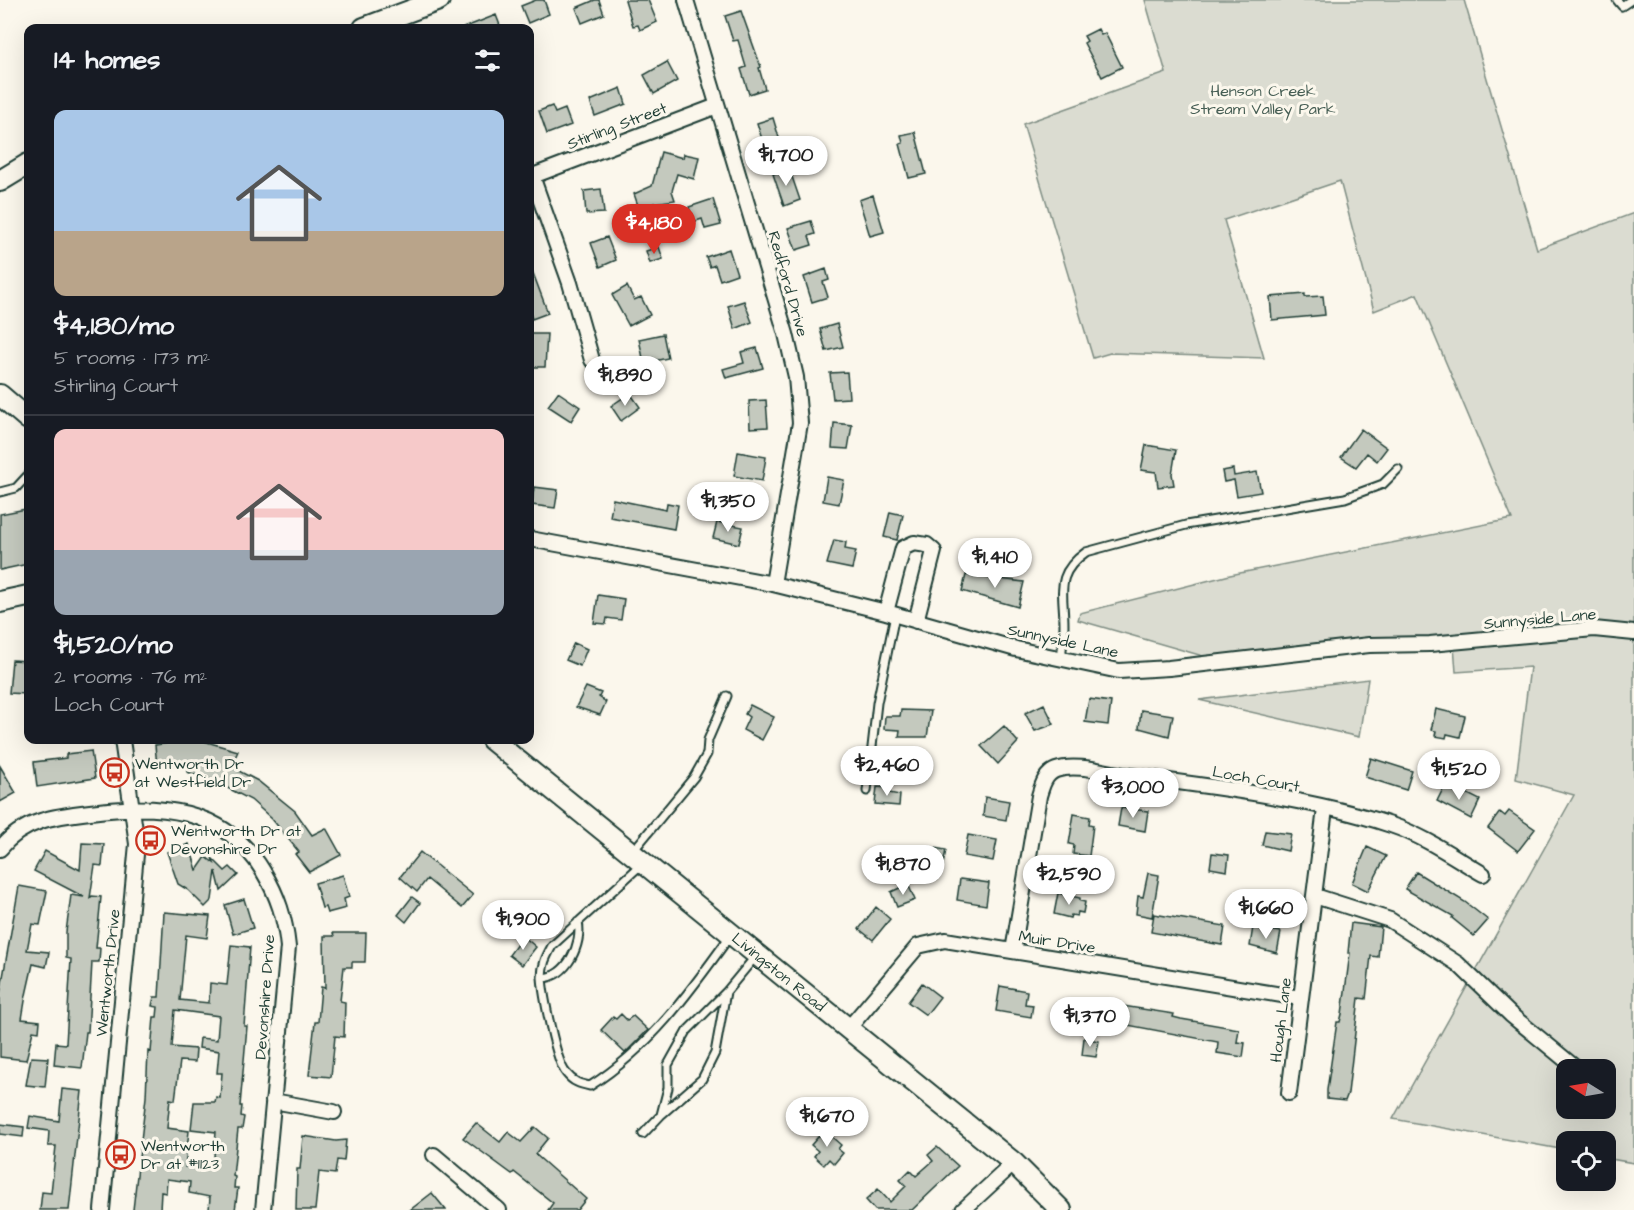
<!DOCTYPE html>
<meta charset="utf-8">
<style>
:root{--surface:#171b24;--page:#242831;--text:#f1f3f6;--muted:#9ea1a6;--line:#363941;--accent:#d93025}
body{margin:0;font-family:"Architects Daughter",sans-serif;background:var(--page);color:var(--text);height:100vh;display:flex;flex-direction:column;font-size:22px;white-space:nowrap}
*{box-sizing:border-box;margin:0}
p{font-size:20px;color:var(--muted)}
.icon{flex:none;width:33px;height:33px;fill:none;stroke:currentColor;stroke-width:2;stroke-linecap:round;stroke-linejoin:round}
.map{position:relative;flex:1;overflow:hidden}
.sheet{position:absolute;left:24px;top:24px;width:510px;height:720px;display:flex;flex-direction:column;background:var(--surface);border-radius:12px;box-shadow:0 6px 24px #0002}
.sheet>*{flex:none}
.needle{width:39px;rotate:281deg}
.controls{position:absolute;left:1556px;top:1059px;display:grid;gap:12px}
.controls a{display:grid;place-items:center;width:60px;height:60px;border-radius:12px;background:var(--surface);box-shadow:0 6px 24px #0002;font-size:30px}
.price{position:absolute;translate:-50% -51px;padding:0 14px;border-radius:21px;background:#fff;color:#222;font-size:20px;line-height:39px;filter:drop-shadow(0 2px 3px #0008)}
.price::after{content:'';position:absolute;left:50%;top:36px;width:18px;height:14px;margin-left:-9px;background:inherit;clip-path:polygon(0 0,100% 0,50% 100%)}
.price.on{background:var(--accent);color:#fff}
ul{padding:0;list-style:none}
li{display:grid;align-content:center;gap:12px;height:318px;padding:0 30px}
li+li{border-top:2px solid var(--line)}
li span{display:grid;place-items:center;height:186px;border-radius:12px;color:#555}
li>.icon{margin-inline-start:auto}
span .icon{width:108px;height:108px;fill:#fffc;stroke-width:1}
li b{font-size:26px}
h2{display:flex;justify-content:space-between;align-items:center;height:72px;padding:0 30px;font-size:26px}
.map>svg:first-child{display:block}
.green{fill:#dbdcd1;stroke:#7d8c82;stroke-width:1.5;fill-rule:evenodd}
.building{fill:#c4c9be;stroke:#1f3d34;stroke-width:1.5;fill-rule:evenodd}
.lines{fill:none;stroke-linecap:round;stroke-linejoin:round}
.lane-casing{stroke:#1f3d34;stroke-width:11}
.street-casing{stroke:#1f3d34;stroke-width:18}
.secondary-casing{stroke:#1f3d34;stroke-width:24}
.lane{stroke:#fbf7ec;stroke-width:7}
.street{stroke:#fbf7ec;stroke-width:14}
.secondary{stroke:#fbf7ec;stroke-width:20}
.labels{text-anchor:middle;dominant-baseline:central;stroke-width:6;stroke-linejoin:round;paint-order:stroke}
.park-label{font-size:16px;fill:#455d53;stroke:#fbf7ec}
.street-label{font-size:16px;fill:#1f3d34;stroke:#fbf7ec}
.poi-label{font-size:16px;fill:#1f3d34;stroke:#fbf7ec;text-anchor:start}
</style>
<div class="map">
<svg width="1634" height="1210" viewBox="0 0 1634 1210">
<rect width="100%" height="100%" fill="#fbf7ec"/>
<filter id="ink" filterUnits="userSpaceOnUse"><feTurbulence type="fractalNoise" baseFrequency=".0167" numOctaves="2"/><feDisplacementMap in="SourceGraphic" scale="12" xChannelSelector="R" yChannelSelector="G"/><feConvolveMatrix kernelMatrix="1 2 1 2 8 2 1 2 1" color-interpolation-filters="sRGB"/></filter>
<g filter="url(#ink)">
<path class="green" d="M1145 0H1464L1537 249 1634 213V1163L1605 1158V1142H1566V1150L1393 1119 1574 795 1516 779 1530 667 1456 672 1454 645 1234 665 1078 620 1080 613 1230 575 1512 519 1417 294 1374 311 1340 181 1224 220 1264 358 1110 353 1093 358 1023 124 1166 73ZM1566 1070H1605V1108H1566Z
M1368 679 1359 737 1199 700Z"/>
<path class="building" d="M536 0H544L549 14 528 23 521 6Z
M595 0H599L604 14 582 23 576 8Z
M625 0H648L657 22 640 30 638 25 633 26Z
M741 11 761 67 759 68 765 89 749 94 741 69 746 67 738 40 733 41 725 16Z
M496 15 501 28H463Z
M1098 29 1101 35 1105 33 1122 67 1102 77 1084 43 1087 41 1084 36Z
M667 62 677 81 654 94 644 75Z
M621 88 626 104 595 116 590 101Z
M552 106 555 113 565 109 571 125 547 134 539 111Z
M773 118 780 141 764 146 757 123Z
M915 132 926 174 909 178 900 144 903 143 901 135Z
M661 152 683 158 684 154 699 157 694 179 677 174 672 191 675 200 654 203 658 215 643 220 634 194 652 186Z
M789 168 800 200 784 206 773 174Z
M601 189 604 213 586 214 584 191Z
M873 195 884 232 870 236 859 200Z
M713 199 721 225 705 229 702 219 693 222 689 207Z
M811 221 815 234 809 236 812 245 796 250 788 228Z
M607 237 616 260 600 267 591 243Z
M659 247 663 259 650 263 646 251Z
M729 249 737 274 720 280 715 265 710 267 706 257Z
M530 265 548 313 532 319 530 313Z
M826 269 829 280 823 282 828 297 812 302 804 277Z
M627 286 634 300 641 297 650 315 629 326 612 295Z
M1305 294V297L1323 296 1325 315 1272 320 1270 297Z
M744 301 752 322 735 329 728 306Z
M837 324 843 347 826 351 820 329Z
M530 334H547L545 367H530Z
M663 334 668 358 644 363 639 339Z
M757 348 763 368 726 378 723 369 744 363 741 352Z
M847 372 849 398 833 399 830 373Z
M558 392 580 407 571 421 548 406Z
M630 393 640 407 621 421 611 406Z
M766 400 768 427 750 428 749 401Z
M834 423 852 425 848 449 832 448Z
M1361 429 1387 448 1377 461 1367 453 1356 467 1341 457Z
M1146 445 1176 450 1172 474 1174 485 1158 487 1156 472 1141 470Z
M738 452 766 457 762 481 734 476Z
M1233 469 1234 476 1257 472 1261 492 1237 496 1234 480 1224 482 1222 471Z
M827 477 844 480 839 504 823 501Z
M534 487 558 490 555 508 532 505Z
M613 499 666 510 667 503 678 505 674 529 610 517Z
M26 509 28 564 0 570V514Z
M890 512 903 515 897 540 884 537Z
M717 522 743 527 739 544 713 538Z
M834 540 846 542 845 549 856 551 852 569 827 564Z
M966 575 1024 582 1018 607 962 591Z
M598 595 624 599 621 620 607 618 606 624 594 623Z
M574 643 587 649 580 666 566 660Z
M12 660 28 661 27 694 9 693Z
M586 687 601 693 599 697 606 702 600 715 576 707Z
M1089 699 1111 702 1108 725 1085 722Z
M1044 704 1054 724 1035 731 1025 713Z
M750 705 774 717 762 740 743 730 749 717 745 714Z
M1436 709 1465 716 1460 737 1447 734 1446 738 1435 736 1436 731 1431 730Z
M901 710 931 711 927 737H899L900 730 884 729 885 716H900Z
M1141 710 1173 715 1169 736 1139 728Z
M1004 726 1018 742 998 764 981 746Z
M190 740H200L238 751 231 767 258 781 295 811 312 835 326 828 341 855 309 872 295 854 299 852 272 819 251 800 212 780 187 772 190 764 157 766 155 745Z
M91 751 95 778 37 787 34 762 66 758V754Z
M1371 758 1412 771 1406 790 1365 777Z
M0 766 16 793 0 802Z
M1446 783 1480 800 1471 819 1437 801Z
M877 787 890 788 889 793 900 795 899 806 875 804Z
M985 797 1009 801 1006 820 983 816Z
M1121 808 1148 811 1145 831 1118 826Z
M1509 811 1535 829 1518 851 1488 828 1500 812 1505 816Z
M1074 814 1090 817 1089 824 1093 825 1089 856 1073 854 1074 845 1069 844Z
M1265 831 1291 834 1288 851 1262 845Z
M968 835 997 840 993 861 964 856Z
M82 843 104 844 102 866 95 865 90 898 92 896 101 897 96 948H100L99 962H92L88 1032H86L82 1068 54 1065 56 1043 66 1044 71 959 66 958V932L71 895 84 897 34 871 45 851 80 870Z
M189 844 197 870 206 857 214 863 212 858 225 871 230 867 238 875 221 891 216 871 212 900 205 907 188 890 178 884 167 852Z
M929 847 946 850 943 865 926 863Z
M1367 847 1386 856 1368 891 1352 883Z
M420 852 473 895 462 908 427 879 417 892 400 877Z
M1212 853 1229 855 1227 871 1210 868Z
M1416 872 1465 902 1488 920 1474 936 1452 918 1453 916 1405 889Z
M1148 873 1159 875 1152 917 1136 914 1138 896 1143 897Z
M343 875 349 897 344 899 346 908 327 913 325 907 322 908 315 883Z
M960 879 989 883 986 905 957 900Z
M908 884 915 900 897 907 891 892Z
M19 886 47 891 40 925 32 924 27 950 49 952 46 967 33 964 26 995 22 1019 40 1021 39 1032 33 1031 26 1060 0 1057V994Z
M1058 893 1080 898V901L1085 902 1083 913 1078 912 1077 916 1071 915 1070 918 1054 914Z
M412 897 420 903 406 922 398 915Z
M244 899 253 928 233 934 225 905Z
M876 907 890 919 873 940 859 929Z
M164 912 210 916 207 938 186 935 180 1000 209 1003 210 983 227 985 231 945 250 947 244 1026H247L240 1106H242L241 1116 244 1117 242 1129H238L233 1176 235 1177 234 1188H238L235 1210H209L210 1197 189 1193 190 1182 167 1179 166 1193 161 1192 160 1210H133L146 1097 148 1051 151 1052 154 1017H157L158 1007 152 1006 154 997H159ZM175 1010 219 1016 217 1040 200 1038 199 1048 219 1051 217 1073H222L220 1098 216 1097 215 1102H194L191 1129 216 1132 213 1169 185 1167 189 1131 167 1128 170 1099 175 1100 180 1061 195 1062 196 1049 172 1047Z
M1154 914 1225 926 1222 945 1151 932Z
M1351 923 1381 927 1378 957 1371 956 1366 999 1359 998 1348 1093 1345 1101 1327 1099V1090L1337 1022H1340L1342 1014 1350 953H1348Z
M1253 927 1281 932 1277 953 1250 946Z
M333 933H366L365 962H352V967H344L340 1001 345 1002 344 1037 335 1036 331 1077 309 1075 315 1022H318L321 987 325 988 324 936H334Z
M523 936 536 947 522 965 509 955Z
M922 983 940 997 926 1015 908 1002Z
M1000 986 1027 991 1025 1004 1033 1005 1031 1017 996 1011Z
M1104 1003 1174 1014 1173 1017 1181 1019 1239 1029 1237 1042 1245 1043 1243 1057 1217 1053 1218 1042 1101 1020Z
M621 1014 627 1020 633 1016 648 1030 625 1053 601 1030 613 1017 616 1019Z
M1084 1038 1099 1041 1096 1057 1082 1055Z
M31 1057 48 1058 45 1087 26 1085Z
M62 1089 82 1091 69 1210H40L42 1192 51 1193 56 1146H48L49 1131 28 1128 30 1116 59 1121Z
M476 1123 500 1142 508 1132 521 1142 535 1127 548 1138 535 1154 586 1199 577 1210H548L553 1203 514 1172 512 1174 463 1138Z
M0 1124 24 1127 23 1137 0 1134Z
M824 1130 841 1145 838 1149 843 1153 834 1164 829 1159 824 1165 814 1156 818 1151 811 1145Z
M303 1136 336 1141 346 1140 344 1161 337 1160 335 1174 319 1172 315 1210H296L297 1169H300Z
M937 1147 958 1166 912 1210H875L866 1200 878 1189 890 1202 906 1186 900 1180 910 1170 916 1176 933 1161 928 1155Z
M432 1193 446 1210H410Z"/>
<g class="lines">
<defs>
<path id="lane" d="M1617 0 1622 6 1631 0
M0 492 16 488 28 475
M1061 659C1062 648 1064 636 1064 625 1064 592 1054 575 1086 552L1186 525 1345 498 1383 484 1398 469
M867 791 877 703 895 615
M633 851 694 777 707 754 708 740 727 696
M642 864 552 946C546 957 542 965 542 977 543 994 556 1062 566 1073 573 1082 580 1084 590 1086 649 1049 690 992 730 936
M542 978C567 977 583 944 578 922
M662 1114 702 1079 715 1053 726 992
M643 1134 661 1115 668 1088V1065L687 1031 726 992 755 957"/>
<path id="street" d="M686 0 786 334 796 377 800 423 773 584
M532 176 570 283 592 360
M530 177 717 106
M530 539 773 584 886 612 1016 649 1119 671 1169 668 1369 645 1430 644 1594 629 1634 633
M886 612 903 548 914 543 927 545 934 551 916 621
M0 849C23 820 55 816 90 812 157 803 224 806 263 871 278 896 285 918 288 947L263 1210
M1315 896 1390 920 1458 964 1511 1015 1578 1070
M1013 951 1039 796C1042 786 1045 774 1056 770 1075 763 1104 772 1123 775 1209 786 1310 798 1391 825 1424 836 1454 857 1483 874
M848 1029 918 946 945 940 1300 998
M1289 1093 1325 809
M273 1101 334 1112
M434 1155 499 1210
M102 1210 137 844 122 740
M963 1210 1014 1163"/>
<g id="secondary">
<path d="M364 28 439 0"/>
<path d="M0 181 28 164"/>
<path d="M0 395 28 419"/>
<path d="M0 602 28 596"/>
<path id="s1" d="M492 740 1014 1163 1061 1210"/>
</g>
</defs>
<use href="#lane" class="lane-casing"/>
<use href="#street" class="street-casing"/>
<use href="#secondary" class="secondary-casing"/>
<use href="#lane" class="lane"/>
<use href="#street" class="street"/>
<use href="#secondary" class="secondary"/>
</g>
</g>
<defs>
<symbol id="bus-ring" viewBox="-11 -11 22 22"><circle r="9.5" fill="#fbf7ec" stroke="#c8321e" stroke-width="1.5"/><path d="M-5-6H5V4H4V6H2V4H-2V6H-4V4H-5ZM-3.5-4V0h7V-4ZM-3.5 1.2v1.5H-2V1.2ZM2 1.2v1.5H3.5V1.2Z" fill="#c8321e"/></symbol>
</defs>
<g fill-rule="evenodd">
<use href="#bus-ring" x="98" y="756" width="33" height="33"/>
<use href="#bus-ring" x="134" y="824" width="33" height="33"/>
<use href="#bus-ring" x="104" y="1138" width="33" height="33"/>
</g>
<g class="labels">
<g class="park-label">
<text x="1263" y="91">Henson Creek<tspan x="1263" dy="18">Stream Valley Park</tspan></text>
</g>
<g class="street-label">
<text transform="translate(617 126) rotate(-21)">Stirling Street</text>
<text transform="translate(788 284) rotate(74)">Redford Drive</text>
<text transform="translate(1540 619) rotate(-5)">Sunnyside Lane</text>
<text transform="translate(1063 641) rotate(12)">Sunnyside Lane</text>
<text transform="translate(1256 779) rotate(10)">Loch Court</text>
<text transform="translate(1057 942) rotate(9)">Muir Drive</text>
<text stroke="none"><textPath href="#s1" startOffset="369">Livingston Road</textPath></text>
<text transform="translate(108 973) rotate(-84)">Wentworth Drive</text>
<text transform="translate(265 997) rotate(-86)">Devonshire Drive</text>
<text transform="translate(1281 1020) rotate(-83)">Hough Lane</text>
</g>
<g class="poi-label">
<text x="135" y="764">Wentworth Dr<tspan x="135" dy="18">at Westfield Dr</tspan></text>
<text x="171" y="831">Wentworth Dr at<tspan x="171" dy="18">Devonshire Dr</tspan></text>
<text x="141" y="1146">Wentworth<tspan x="141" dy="18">Dr at #1123</tspan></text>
</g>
</g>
</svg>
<div class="controls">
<a><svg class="needle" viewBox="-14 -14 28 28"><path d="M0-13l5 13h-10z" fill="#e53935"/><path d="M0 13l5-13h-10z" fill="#9ea1a6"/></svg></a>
<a><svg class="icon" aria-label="locate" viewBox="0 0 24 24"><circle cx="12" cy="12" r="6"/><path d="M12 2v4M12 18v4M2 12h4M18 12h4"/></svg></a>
</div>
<b class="price" style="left:786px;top:187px">$1,700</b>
<b class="price on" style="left:654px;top:255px">$4,180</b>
<b class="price" style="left:625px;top:407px">$1,890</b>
<b class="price" style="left:728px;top:533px">$1,350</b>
<b class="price" style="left:995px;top:589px">$1,410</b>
<b class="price" style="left:887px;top:797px">$2,460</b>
<b class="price" style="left:1459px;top:801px">$1,520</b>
<b class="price" style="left:1133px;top:819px">$3,000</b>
<b class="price" style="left:903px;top:896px">$1,870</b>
<b class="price" style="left:1069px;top:906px">$2,590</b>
<b class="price" style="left:1266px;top:940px">$1,660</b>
<b class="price" style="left:523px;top:951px">$1,900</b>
<b class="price" style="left:1090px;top:1048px">$1,370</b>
<b class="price" style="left:827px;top:1148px">$1,670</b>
<section class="sheet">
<h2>14 homes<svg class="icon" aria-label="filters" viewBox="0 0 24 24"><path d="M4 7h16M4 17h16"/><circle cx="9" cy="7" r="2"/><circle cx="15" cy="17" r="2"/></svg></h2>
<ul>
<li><span style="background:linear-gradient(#a9c7e8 65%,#b9a48a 0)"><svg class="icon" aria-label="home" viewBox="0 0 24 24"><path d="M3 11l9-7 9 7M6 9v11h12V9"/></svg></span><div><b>$4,180/mo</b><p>5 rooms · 173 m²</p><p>Stirling Court</p></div></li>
<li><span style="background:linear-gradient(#f6c9c9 65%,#9aa5b1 0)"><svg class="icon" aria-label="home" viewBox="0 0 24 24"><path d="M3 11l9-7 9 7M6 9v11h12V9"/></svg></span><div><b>$1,520/mo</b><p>2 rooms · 76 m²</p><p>Loch Court</p></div></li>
</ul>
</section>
</div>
